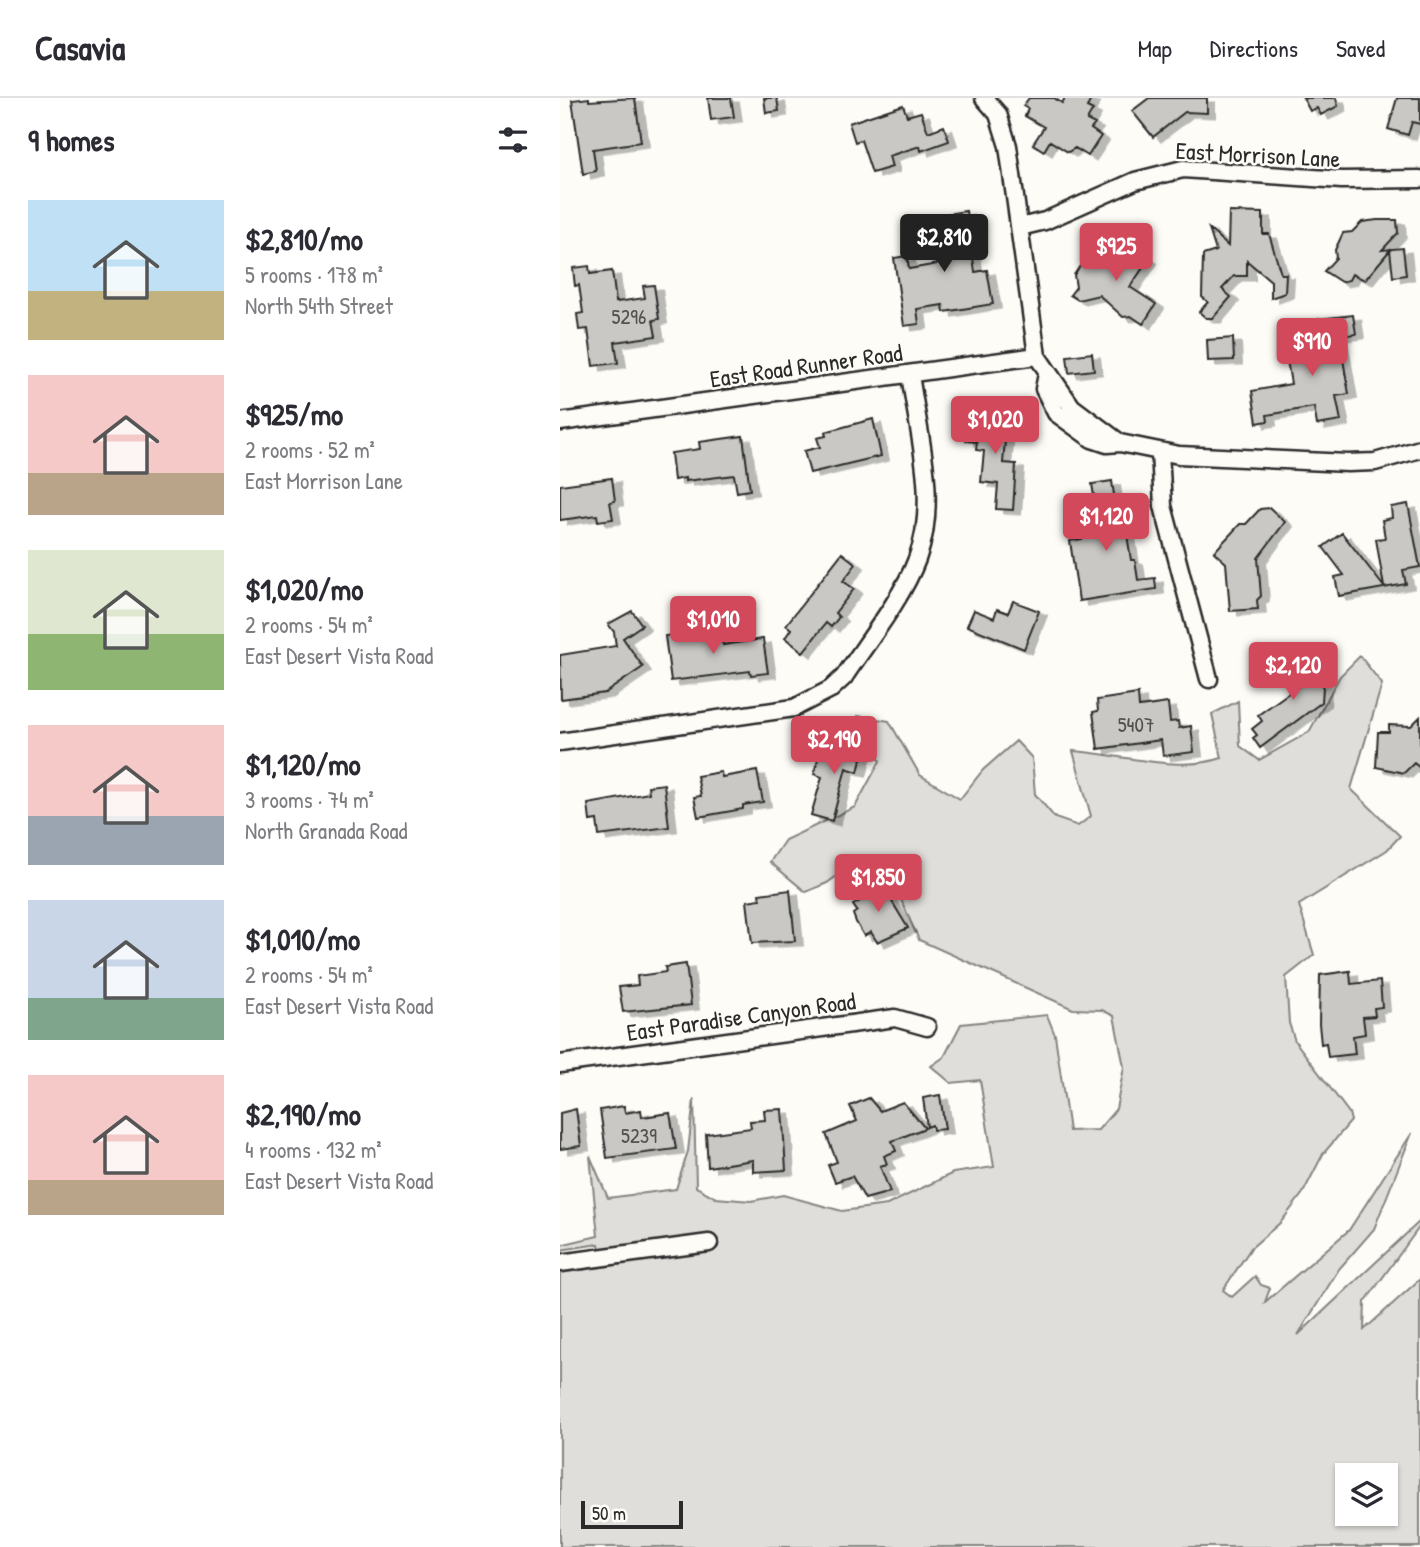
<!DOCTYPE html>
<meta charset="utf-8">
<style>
:root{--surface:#fff;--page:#f2f2f3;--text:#2b2b33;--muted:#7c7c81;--line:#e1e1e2;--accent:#d1495b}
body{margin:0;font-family:"Patrick Hand",sans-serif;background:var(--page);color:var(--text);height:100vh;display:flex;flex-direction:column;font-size:26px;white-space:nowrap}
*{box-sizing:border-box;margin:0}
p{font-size:23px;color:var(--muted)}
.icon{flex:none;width:38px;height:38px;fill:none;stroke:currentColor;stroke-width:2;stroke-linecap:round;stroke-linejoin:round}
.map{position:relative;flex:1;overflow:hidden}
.details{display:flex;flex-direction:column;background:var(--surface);width:560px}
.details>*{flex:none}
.buttons{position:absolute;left:775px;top:1365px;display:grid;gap:14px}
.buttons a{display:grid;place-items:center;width:63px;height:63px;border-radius:0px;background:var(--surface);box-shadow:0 2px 5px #0004;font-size:35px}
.scale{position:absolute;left:21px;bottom:18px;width:102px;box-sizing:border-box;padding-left:7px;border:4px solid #2b2b2b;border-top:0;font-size:19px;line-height:24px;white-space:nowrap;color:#2b2b2b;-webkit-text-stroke:5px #fdfcf7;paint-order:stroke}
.price{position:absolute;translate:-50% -60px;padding:0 16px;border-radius:7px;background:var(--accent);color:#fff;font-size:23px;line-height:46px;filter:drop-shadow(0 2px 4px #0008)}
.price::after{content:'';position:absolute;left:50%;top:42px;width:21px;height:16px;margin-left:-10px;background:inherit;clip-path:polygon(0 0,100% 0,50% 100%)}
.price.active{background:#222;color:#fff}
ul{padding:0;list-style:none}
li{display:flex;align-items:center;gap:21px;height:175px;padding:0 28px}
li span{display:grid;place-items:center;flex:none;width:196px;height:140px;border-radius:0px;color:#555}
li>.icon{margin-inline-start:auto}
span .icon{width:84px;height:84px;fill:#fffc;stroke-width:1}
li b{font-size:30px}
h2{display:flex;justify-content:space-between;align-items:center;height:84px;padding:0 28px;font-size:30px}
header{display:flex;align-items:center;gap:42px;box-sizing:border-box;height:98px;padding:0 35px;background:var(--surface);border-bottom:2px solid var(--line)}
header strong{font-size:33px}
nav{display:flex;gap:38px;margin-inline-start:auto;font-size:24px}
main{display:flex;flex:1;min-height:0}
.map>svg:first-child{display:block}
.green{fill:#dfdeda;stroke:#858482;stroke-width:2;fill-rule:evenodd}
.building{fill:#c9c8c4;stroke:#2b2b2b;stroke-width:2;filter:url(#shadow)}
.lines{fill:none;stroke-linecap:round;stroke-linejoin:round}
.minor-casing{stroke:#2b2b2b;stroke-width:21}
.minor{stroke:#fdfcf7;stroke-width:16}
.labels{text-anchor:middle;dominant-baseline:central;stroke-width:5;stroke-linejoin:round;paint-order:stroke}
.number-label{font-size:21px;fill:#525251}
.street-label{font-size:24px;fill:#2b2b2b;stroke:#fdfcf7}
</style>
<header>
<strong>Casavia</strong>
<nav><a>Map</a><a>Directions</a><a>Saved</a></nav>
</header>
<main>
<section class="details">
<h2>9 homes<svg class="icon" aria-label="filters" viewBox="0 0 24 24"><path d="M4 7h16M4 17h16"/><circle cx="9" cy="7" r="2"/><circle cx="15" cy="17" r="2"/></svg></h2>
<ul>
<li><span style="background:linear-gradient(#bfe0f5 65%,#c2b280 0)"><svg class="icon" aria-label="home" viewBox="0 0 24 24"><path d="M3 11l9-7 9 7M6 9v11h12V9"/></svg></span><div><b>$2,810/mo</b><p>5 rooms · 178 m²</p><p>North 54th Street</p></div></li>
<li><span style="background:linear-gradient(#f6c9c9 70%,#b9a48a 0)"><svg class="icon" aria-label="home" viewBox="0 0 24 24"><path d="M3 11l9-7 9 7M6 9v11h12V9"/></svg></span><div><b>$925/mo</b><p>2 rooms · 52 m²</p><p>East Morrison Lane</p></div></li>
<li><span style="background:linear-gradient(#dfe7d0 60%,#8fb573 0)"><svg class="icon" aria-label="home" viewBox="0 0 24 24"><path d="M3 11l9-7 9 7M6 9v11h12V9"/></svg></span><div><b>$1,020/mo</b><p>2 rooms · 54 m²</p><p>East Desert Vista Road</p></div></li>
<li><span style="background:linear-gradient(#f6c9c9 65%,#9aa5b1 0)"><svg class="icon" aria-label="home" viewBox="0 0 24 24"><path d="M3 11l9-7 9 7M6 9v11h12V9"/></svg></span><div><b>$1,120/mo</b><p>3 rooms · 74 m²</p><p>North Granada Road</p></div></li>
<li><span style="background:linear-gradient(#c9d6e8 70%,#7fa58c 0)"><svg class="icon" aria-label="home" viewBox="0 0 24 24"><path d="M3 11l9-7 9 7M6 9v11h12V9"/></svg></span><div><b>$1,010/mo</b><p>2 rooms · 54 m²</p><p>East Desert Vista Road</p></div></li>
<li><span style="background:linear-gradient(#f6c9c9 75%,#b9a48a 0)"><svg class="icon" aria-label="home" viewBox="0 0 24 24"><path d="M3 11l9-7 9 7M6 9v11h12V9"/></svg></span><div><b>$2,190/mo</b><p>4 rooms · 132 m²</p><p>East Desert Vista Road</p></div></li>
</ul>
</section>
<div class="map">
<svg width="860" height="1449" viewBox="0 0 860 1449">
<defs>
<filter id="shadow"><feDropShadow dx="8" dy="4.5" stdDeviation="0" flood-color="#0004"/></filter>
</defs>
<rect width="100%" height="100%" fill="#fdfcf7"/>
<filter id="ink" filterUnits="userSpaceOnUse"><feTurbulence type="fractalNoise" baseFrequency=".0143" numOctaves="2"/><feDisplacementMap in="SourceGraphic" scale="14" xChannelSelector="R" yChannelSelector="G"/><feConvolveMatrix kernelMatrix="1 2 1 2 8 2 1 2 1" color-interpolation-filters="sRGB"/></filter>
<g filter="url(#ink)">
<path class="green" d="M800 558 822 586 791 691 840 738 827 752 739 807 754 857 726 879 729 925 735 943 789 1015 791 1023 763 1056 743 1095 721 1124 691 1150 663 1192 672 1199 695 1178 701 1187 710 1190 705 1204 789 1132 852 1035 814 1131 779 1171 738 1237 860 1123V1128L805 1204 804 1232 860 1181V1449H0V1175L151 1153 148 1140 40 1152 39 1146 0 1152V1147L38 1138 30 1058 48 1100 116 1091 128 1053 134 1001 136 1089 156 1100 191 1103 223 1097 282 1113 327 1107 393 1075 434 1069 420 982 391 985 371 968 384 959 401 926 487 917 495 937 509 1033 538 1032 556 1011 564 969 554 918 542 912 513 911 359 842 325 766 291 768 267 785 246 794 210 764 225 742 295 709 320 663 298 618 329 623 360 677 400 701 423 672 456 643 472 660 475 696 495 720 518 728 531 718 513 653C560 656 618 675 662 660L652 616 678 603 680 648 699 662 749 634 780 578ZM788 1377H826V1416H788Z"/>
<path class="building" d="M29 0V3L75 0 81 44 33 51 36 73 23 76 12 2Z
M148 0H171L174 19 151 22Z
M204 0H217L219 13 206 15Z
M469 0H494L502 5 505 0H532L527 9 533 12 527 22 535 26 531 31 541 38 528 58 515 50 508 54 490 43 484 53 473 46 484 29 465 18 468 11 463 8Z
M589 0H647V15L625 14 593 39 572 13Z
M743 0H776L778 8 761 17 757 10 750 13Z
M837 0H860V26L852 24 848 37 828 31Z
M343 7 347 18 361 14 368 34 384 28 389 43 361 53 360 48 329 58 332 69 312 75 301 42 295 44 289 25Z
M406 113 415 174 427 172 433 206 384 214 383 207 357 211 359 226 344 228 334 160 347 158 349 171 378 166 373 118Z
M669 114 703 115V136H709L721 176H726L725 195 711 200V183L687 163V178H674L662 191 671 199 653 220H646L639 214 648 204 642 199 643 157 656 153 649 131 668 148Z
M817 122H837L838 135 822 152 843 150 846 177 833 179 830 152 805 182 792 176 789 182 781 184 764 173 776 160 775 152 783 135 792 134 802 124Z
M579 144 582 157 589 161 570 189 596 206 583 226 571 218 563 219 539 197 518 202 510 197 516 189 514 177 520 168 545 167 557 149Z
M29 168 30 176 52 173 56 204 85 200 83 188 94 187 99 221 93 222 96 238 55 244 58 265 33 268 28 231 19 232 17 216 23 215 19 187 15 188 13 170Z
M793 217 796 236 779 238 789 296 776 298 781 323 757 327 754 309 707 317 708 323 697 325 692 293 731 286 726 256 762 250 759 221Z
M673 240 674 262 648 263 647 242Z
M532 255 534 272 509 275 507 258Z
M433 307 448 308 443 365 456 366 453 412 436 411 438 386 421 384 424 353 416 352 417 344 406 343 407 325 432 327Z
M313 321 321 358 250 375 244 353 260 349 257 340 266 338 265 334Z
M183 338 190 392 177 394 174 377 125 383V380L114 382 111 355 140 351 139 344Z
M52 380 55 403 50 404 53 421 38 423 37 417 0 422V387Z
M552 383 557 418 564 417 571 462H575L578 482 595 480 596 491 519 503 510 443 522 441 519 425 538 422 532 386Z
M848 406 860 469 843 472 846 486 779 498 775 479 784 477 763 449 782 435 824 489 816 441 825 440 822 422 832 420 831 409Z
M710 410 725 424 698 460 701 498 697 502 698 511 670 513 666 465 654 454 680 426H686L700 411Z
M282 455 296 466 283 483 294 491 275 515 279 519 271 529 266 525 243 554 225 540 231 531 226 527Z
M453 503 479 513 464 551 407 528 414 512 434 520 437 511 448 515Z
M72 513 82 527 63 540 83 569 45 595 1 601 0 557 56 548 54 534 48 526Z
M160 530 163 547 203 541 208 575 191 577 190 573 111 583 105 538Z
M744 557 765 558 762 604 700 650 693 640 697 637 692 631 702 623 698 617 730 594V588L738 589Z
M578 596 579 609 608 605 610 624 618 623 619 630 631 628 634 654 603 658 601 642 538 651 533 614 538 613 537 602Z
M860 619V670L854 665 844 675 816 669 818 634H829V627L851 628Z
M287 642 299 646 297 653 303 654 298 674 286 670 272 723 251 717 262 679 254 676 261 651 273 654 276 645 286 648Z
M197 673 203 704 183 707V711L138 719 134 699 141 698 137 678 161 674 162 679Z
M104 686 109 729 39 738 37 722 30 723 28 706 89 695 88 688Z
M319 782 348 830 317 844 311 834 304 838 296 824 293 816 297 813 293 807 309 798 305 790Z
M230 792 235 843 192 845 187 803 200 801 199 796Z
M126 866 131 907 63 914 59 889 78 887 77 878 106 874 105 869Z
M790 873 791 886 820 883 822 909 814 910 815 918 803 919 805 936 793 938 795 956 768 959 766 945 761 946 759 926 760 877Z
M380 997 385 1031 373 1032 372 1027 367 1029 363 1000Z
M309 1000 320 1013 343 1004 365 1030 332 1043 336 1053 324 1058 327 1066 320 1068 330 1094 305 1101 292 1078 275 1084 268 1067 277 1064 266 1036 297 1023 290 1008Z
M64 1008 65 1015 81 1012 82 1019 110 1015 116 1051 47 1060 40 1012Z
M16 1011 21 1048 0 1051V1015Z
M222 1011 226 1072 193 1074V1062L148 1069 146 1036 191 1030 190 1023 205 1022 204 1012Z"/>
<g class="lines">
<defs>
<path id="minor" d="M424 0 438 16 448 48 477 258 512 309 560 345
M460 129 485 123 575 83 623 71 782 82 860 81
M487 276 484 291 496 315 532 341 547 346 560 345 619 357 788 365 815 364 860 351
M0 324 477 258
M600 354 603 408 649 581
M0 644 234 610 271 591 284 579C307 544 342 501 357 461 379 403 358 335 350 276
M0 966 335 920 367 929
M0 1165 149 1145"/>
</defs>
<use href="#minor" class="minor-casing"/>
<use href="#minor" class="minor"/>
</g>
</g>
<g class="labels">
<g class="number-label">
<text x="69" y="218">5296</text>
<text x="576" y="626">5407</text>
<text x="79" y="1037">5239</text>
</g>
<g class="street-label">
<text transform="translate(698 56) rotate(3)">East Morrison Lane</text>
<text transform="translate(246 267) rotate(-8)">East Road Runner Road</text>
<text transform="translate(181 918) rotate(-8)">East Paradise Canyon Road</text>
</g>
</g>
</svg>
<div class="buttons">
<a><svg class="icon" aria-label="layers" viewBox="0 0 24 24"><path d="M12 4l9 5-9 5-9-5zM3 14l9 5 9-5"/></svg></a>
</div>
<div class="scale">50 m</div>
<b class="price active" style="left:384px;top:176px">$2,810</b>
<b class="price" style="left:556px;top:185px">$925</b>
<b class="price" style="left:752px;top:280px">$910</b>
<b class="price" style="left:435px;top:358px">$1,020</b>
<b class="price" style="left:546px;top:455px">$1,120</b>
<b class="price" style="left:153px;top:558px">$1,010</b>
<b class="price" style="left:733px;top:604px">$2,120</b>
<b class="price" style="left:274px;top:678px">$2,190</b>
<b class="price" style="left:318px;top:816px">$1,850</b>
</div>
</main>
